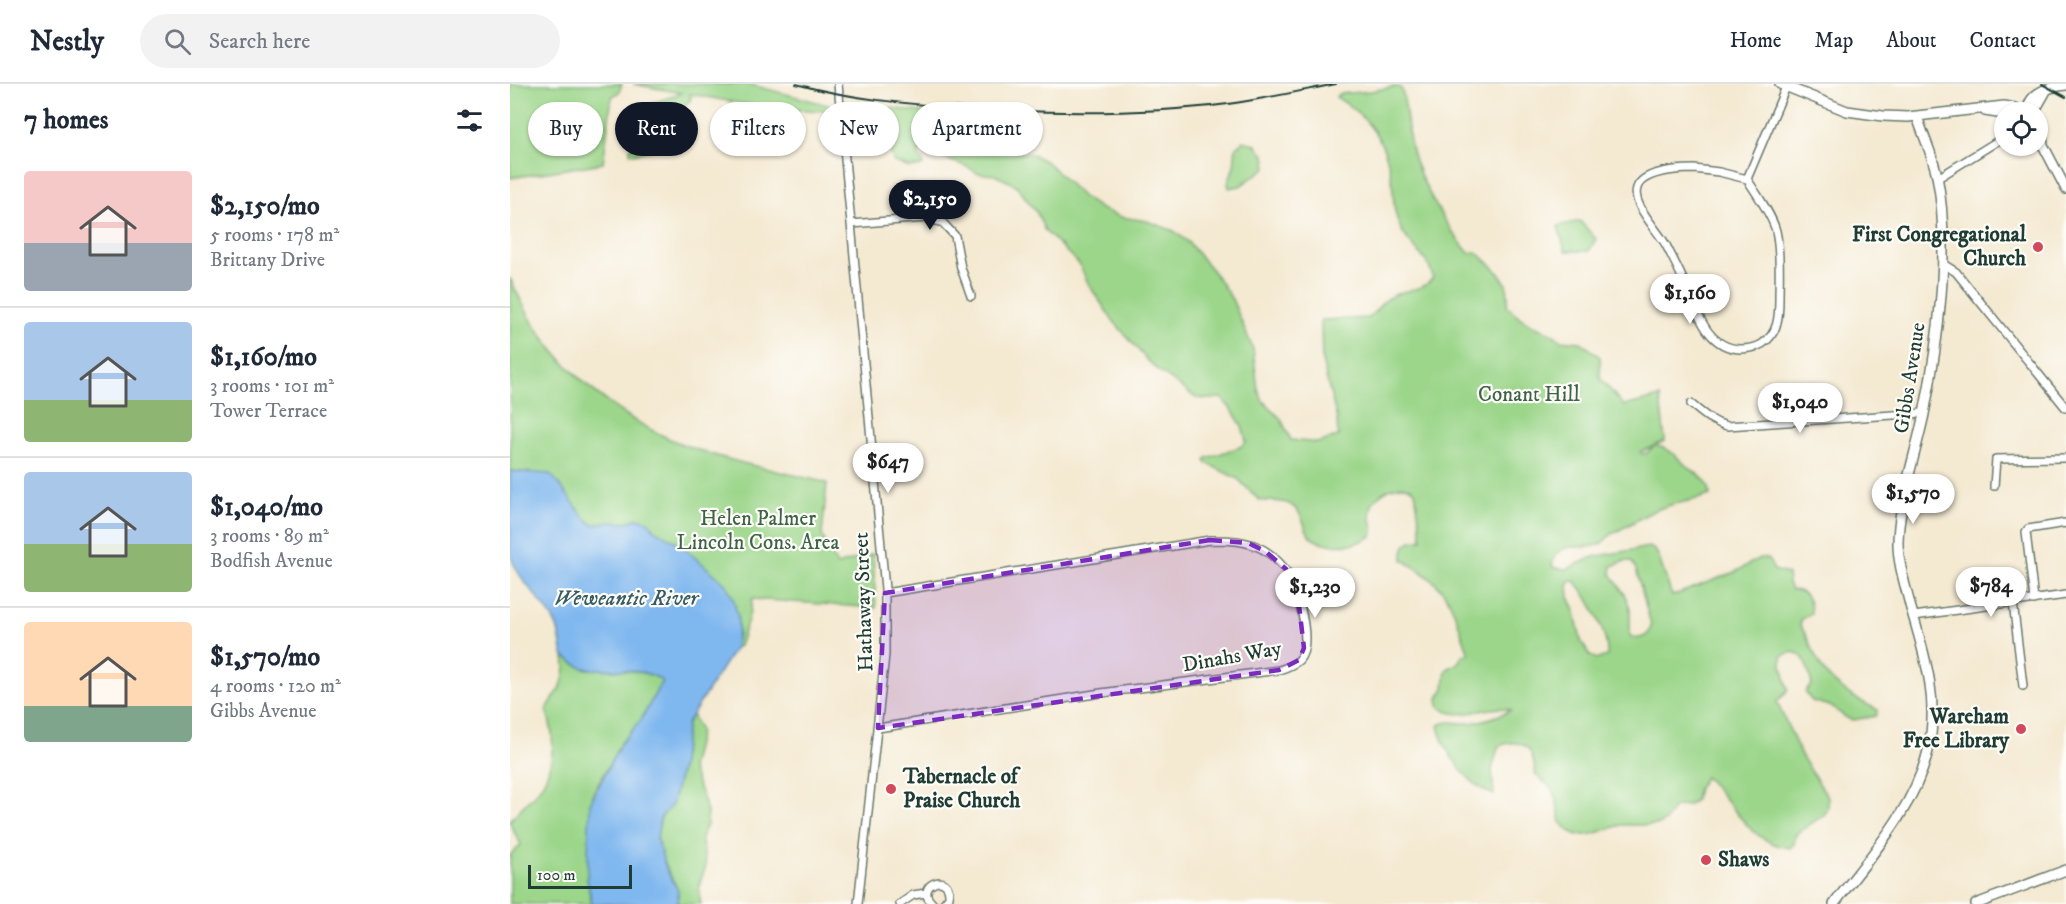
<!DOCTYPE html>
<meta charset="utf-8">
<style>
:root{--surface:#fff;--page:#f2f2f3;--text:#1f2937;--muted:#747a83;--line:#e0e1e3;--accent:#111827}
body{margin:0;font-family:"IM FELL DW Pica",serif;background:var(--page);color:var(--text);height:100vh;display:flex;flex-direction:column;font-size:22px;white-space:nowrap}
*{box-sizing:border-box;margin:0}
p{font-size:20px;color:var(--muted)}
.icon{flex:none;width:33px;height:33px;fill:none;stroke:currentColor;stroke-width:2;stroke-linecap:round;stroke-linejoin:round}
.map{position:relative;flex:1;overflow:hidden}
.drawer{display:flex;flex-direction:column;background:var(--surface);width:510px}
.drawer>*{flex:none}
.banner{position:absolute;left:18px;top:18px;width:570px;height:54px;display:flex;gap:12px}
.controls{position:absolute;left:1484px;top:18px;display:grid;gap:12px}
.controls a{display:grid;place-items:center;width:54px;height:54px;border-radius:50%;background:var(--surface);box-shadow:0 2px 4px #0004;font-size:30px}
.scale{position:absolute;left:18px;bottom:15px;width:104px;box-sizing:border-box;padding-left:6px;border:3px solid #1f3d34;border-top:0;font-size:16px;line-height:21px;white-space:nowrap;color:#1f3d34;-webkit-text-stroke:4px #fdfcf7;paint-order:stroke}
.price{position:absolute;translate:-50% -51px;padding:0 14px;border-radius:21px;background:#fff;color:#222;font-size:20px;line-height:39px;filter:drop-shadow(0 2px 3px #0008)}
.price::after{content:'';position:absolute;left:50%;top:36px;width:18px;height:14px;margin-left:-9px;background:inherit;clip-path:polygon(0 0,100% 0,50% 100%)}
.price.current{background:var(--accent);color:#fff}
ul{padding:0;list-style:none}
li{display:flex;align-items:center;gap:18px;height:150px;padding:0 24px}
li+li{border-top:2px solid var(--line)}
li span{display:grid;place-items:center;flex:none;width:168px;height:120px;border-radius:6px;color:#555}
li>.icon{margin-inline-start:auto}
span .icon{width:72px;height:72px;fill:#fffc;stroke-width:1}
li b{font-size:26px}
h2{display:flex;justify-content:space-between;align-items:center;height:72px;padding:0 24px;font-size:26px}
.pill{padding:0 21px;border-radius:27px;background:var(--surface);box-shadow:0 2px 4px #0004;font-size:21px;line-height:54px}
.pill.current{background:var(--accent);color:#fff}
header{display:flex;align-items:center;gap:36px;box-sizing:border-box;height:84px;padding:0 30px;background:var(--surface);border-bottom:2px solid var(--line)}
header strong{font-size:28px}
nav{display:flex;gap:33px;margin-inline-start:auto;font-size:21px}
.search{width:420px;height:54px;background:var(--page);display:flex;align-items:center;gap:15px;box-sizing:border-box;padding:0 21px;border-radius:33px;color:var(--muted);font-size:22px}
main{display:flex;flex:1;min-height:0}
.map>svg:first-child{display:block}
.green{fill:#9bd68a;stroke:#5d8a5f;stroke-width:1.5;fill-rule:evenodd}
.water{fill:#7fb7ef;stroke:#4f7a92;stroke-width:1.5}
.lines{fill:none;stroke-linecap:round;stroke-linejoin:round}
.minor-casing{stroke:#6a796b;stroke-width:10}
.major-casing{stroke:#6a796b;stroke-width:12}
.minor{stroke:#fff;stroke-width:7}
.major{stroke:#fff;stroke-width:9}
.rail{stroke:#1f3d34;stroke-width:2}
.marked{fill:#7b2cbf;fill-opacity:0.2;stroke:#7b2cbf;stroke-width:4.5;stroke-dasharray:12 8;stroke-linejoin:round}
.poi-dot{fill:#d1495b;stroke:#fdfcf7;stroke-width:2}
.labels{text-anchor:middle;dominant-baseline:central;stroke-width:4.5;stroke-linejoin:round;paint-order:stroke}
.poi-label{font-size:21px;font-weight:bold;fill:#1f3d34;stroke:#fdfcf7;text-anchor:end}
.street-label{font-size:21px;fill:#1f3d34;stroke:#fdfcf7}
.park-label{font-size:21px;fill:#3e634a;stroke:#fdfcf7}
.water-label{font-size:22px;font-style:italic;fill:#375c63;stroke:#fdfcf7}
</style>
<header>
<strong>Nestly</strong>
<div class="search"><svg class="icon" aria-label="search" viewBox="0 0 24 24"><circle cx="10" cy="10" r="6"/><path d="M15 15l6 6"/></svg>Search here</div>
<nav><a>Home</a><a>Map</a><a>About</a><a>Contact</a></nav>
</header>
<main>
<section class="drawer">
<h2>7 homes<svg class="icon" aria-label="filters" viewBox="0 0 24 24"><path d="M4 7h16M4 17h16"/><circle cx="9" cy="7" r="2"/><circle cx="15" cy="17" r="2"/></svg></h2>
<ul>
<li><span style="background:linear-gradient(#f6c9c9 60%,#9aa5b1 0)"><svg class="icon" aria-label="home" viewBox="0 0 24 24"><path d="M3 11l9-7 9 7M6 9v11h12V9"/></svg></span><div><b>$2,150/mo</b><p>5 rooms · 178 m²</p><p>Brittany Drive</p></div></li>
<li><span style="background:linear-gradient(#a9c7e8 65%,#8fb573 0)"><svg class="icon" aria-label="home" viewBox="0 0 24 24"><path d="M3 11l9-7 9 7M6 9v11h12V9"/></svg></span><div><b>$1,160/mo</b><p>3 rooms · 101 m²</p><p>Tower Terrace</p></div></li>
<li><span style="background:linear-gradient(#a9c7e8 60%,#8fb573 0)"><svg class="icon" aria-label="home" viewBox="0 0 24 24"><path d="M3 11l9-7 9 7M6 9v11h12V9"/></svg></span><div><b>$1,040/mo</b><p>3 rooms · 89 m²</p><p>Bodfish Avenue</p></div></li>
<li><span style="background:linear-gradient(#ffd9b3 70%,#7fa58c 0)"><svg class="icon" aria-label="home" viewBox="0 0 24 24"><path d="M3 11l9-7 9 7M6 9v11h12V9"/></svg></span><div><b>$1,570/mo</b><p>4 rooms · 120 m²</p><p>Gibbs Avenue</p></div></li>
</ul>
</section>
<div class="map">
<svg width="1556" height="820" viewBox="0 0 1556 820">
<rect width="100%" height="100%" fill="#fdfcf7"/>
<filter id="ink" filterUnits="userSpaceOnUse"><feTurbulence type="fractalNoise" baseFrequency=".0167" numOctaves="2"/><feDisplacementMap in="SourceGraphic" scale="12" xChannelSelector="R" yChannelSelector="G"/><feConvolveMatrix kernelMatrix="1 2 1 2 8 2 1 2 1" color-interpolation-filters="sRGB"/></filter>
<filter id="wash" filterUnits="userSpaceOnUse"><feTurbulence type="fractalNoise" baseFrequency=".008" numOctaves="4" result="noise"/><feDisplacementMap in="SourceGraphic" scale="24" xChannelSelector="R" yChannelSelector="G"/><feGaussianBlur stdDeviation="1.35" result="paint"/><feColorMatrix in="noise" values="0 0 0 0 0 0 0 0 0 0 0 0 0 0 0 0 0 1.4 0 .05"/><feComposite in="paint" operator="in"/></filter>
<g filter="url(#wash)">
<rect width="100%" height="100%" fill="#f4e9d1"/>
<path class="green" d="M0 0H112L109 8 102 13 93 79 0 94Z
M123 0H238L322 22 323 27 262 25 180 10 181 15 165 33 164 50 159 63 123 70 120 69V64L131 50 139 35V24L142 19 172 9Z
M883 3H889L892 6C897 26 897 47 902 67 910 98 937 144 959 169L966 168C979 179 999 193 998 213 998 216 997 219 997 222L1012 235 1024 242 1043 250 1050 256 1071 258 1090 273V294L1114 322 1150 313 1155 357 1130 368 1132 370 1137 369 1144 362C1161 363 1165 373 1177 382 1188 391 1200 396 1200 411 1178 419 1155 419 1134 432 1124 438 1113 444 1102 450 1097 453 1094 459 1088 461 1071 467 1048 454 1042 481L1045 484 1057 485 1083 473 1139 463 1145 466 1148 471 1162 512 1225 488 1250 474 1258 475 1264 486 1278 490V499L1281 506C1296 506 1301 515 1301 529L1292 535 1290 541C1299 555 1306 576 1314 587 1328 606 1348 616 1368 626L1366 632 1343 636 1337 634 1320 622 1302 617 1295 608 1302 600C1297 584 1295 559 1272 572V582L1278 606 1267 618 1292 673 1318 713V724L1315 730 1286 750 1284 760 1280 764C1239 760 1223 718 1195 693L1188 704 1185 716 1179 721 1164 723 1156 736 1149 741H1111L1079 751H1068L1059 747 1051 738 1045 710 1039 702 1026 691C1023 677 1024 662 1007 659 1000 658 995 659 988 663L982 686 984 711C960 703 933 667 928 642 937 635 950 640 961 639 976 636 988 633 1001 626 980 618 947 641 929 622L928 614 934 604 936 586 948 579 953 571 959 570C940 519 944 506 893 476 892 461 897 455 912 456L905 407C891 395 865 408 861 424 858 434 866 443 862 452 858 454 854 456 849 458 838 462 808 462 800 452 793 442 793 428 781 421 771 415 760 419 749 416L728 395 696 379 695 376 697 374 730 363 736 358C734 341 723 326 711 314L700 315 686 314 649 287 636 275 601 234 579 201 569 180 535 147 527 129 506 101 485 91 467 89 458 83 441 77 419 65H413L408 69 409 73 414 79 412 82 400 84 384 78C381 73 381 70 380 64 377 49 359 40 365 23H373L446 33 458 39 493 63 509 69 522 70 538 79 573 113 591 125 611 133 637 137 664 147 677 157 703 187 722 215 743 265 748 306 753 317 771 335 781 356 808 359 828 352 827 335 812 277 811 236 859 234C866 226 874 215 884 211 897 205 916 206 923 193 918 172 898 162 890 143 883 128 884 114 882 98 878 60 859 32 826 13L829 10 861 7ZM1115 477H1121L1126 485 1141 541C1141 551 1132 556 1122 554L1120 551V525L1116 512 1101 490 1102 482ZM1061 497H1065C1079 513 1099 551 1097 572L1088 575 1080 572 1071 557 1064 524 1059 513 1058 502Z
M733 57 745 60 755 72 757 83 730 102 719 104 718 99 724 82 726 63Z
M1070 137 1086 155 1079 167H1055L1048 142Z
M0 194C8 211 16 228 26 243 58 291 109 333 162 356 211 377 266 386 317 399L312 451 327 481 363 470 366 524 242 515C241 532 234 546 229 562L225 564 228 548 223 514 215 513 195 482 174 465 166 489 0 397Z
M54 573 71 583 78 585C98 586 137 584 152 597L131 636 111 659 83 709 79 807 82 820H0V771L11 761C8 753 1 746 0 737 8 725 20 717 29 705 45 682 46 652 36 626 48 607 58 598 54 573Z
M182 631 190 647 181 684 194 716 197 728V741L191 754 196 782 190 798 189 809 191 820H168V806L151 773 147 751 151 733 162 720 171 685 177 639Z"/>
<path class="water" d="M0 387 40 390C52 400 72 436 83 440 88 442 95 438 101 438 113 439 118 439 128 434L138 437 146 447 167 458 209 494 217 502 223 514 228 533V548L225 564 177 639 171 685 162 721 151 733 149 739 147 757 157 787 168 806V820H82L77 795 80 719 111 659 131 636 152 597C137 584 98 586 78 585L71 583 54 573C50 562 51 551 46 541 32 513 8 499 0 469Z"/>
</g>
<g filter="url(#ink)">
<g class="lines">
<defs>
<path id="minor" d="M328 0 375 505V571L348 820
M1184 85 1209 88 1237 95C1246 109 1262 131 1266 147 1271 168 1269 194 1269 215 1269 233 1268 250 1252 260 1245 264 1238 265 1230 265 1196 264 1187 226 1175 200 1170 188 1163 175 1157 163 1150 148 1121 121 1127 104 1132 87 1169 85 1184 85Z
M1428 94 1494 53
M1237 95 1276 3
M341 140 416 134 433 139 445 152 451 184 461 212
M1433 180 1446 188 1556 324
M1181 320C1193 330 1202 338 1217 342L1414 329
M1484 402 1486 375 1556 374
M1524 516 1516 448 1518 445 1556 439
M1503 518 1513 602
M1404 532 1556 511
M368 644 591 609 769 586C775 584 784 581 789 576 804 560 787 499 774 484 769 478 761 470 754 466 737 456 719 456 700 456L375 509
M390 820 403 811 416 809
M423 820C402 802 441 785 439 813L433 820"/>
<path id="major" d="M1270 0 1337 27 1373 32 1398 33 1494 22 1505 24 1514 28
M1475 27 1494 30
M1518 28C1518 8 1539 3 1556 1
M1518 28H1524L1537 5
M1527 43 1532 53 1533 61 1556 105
M1324 820C1359 773 1404 726 1418 667 1430 616 1414 569 1400 521 1395 500 1388 480 1388 459 1388 420 1406 369 1414 330 1428 260 1441 163 1427 92 1423 71 1413 52 1407 32
M1466 820 1556 786"/>
</defs>
<use href="#minor" class="minor-casing"/>
<use href="#major" class="major-casing"/>
<use href="#minor" class="minor"/>
<use href="#major" class="major"/>
<path class="rail" d="M286 0C340 15 398 20 453 24 542 30 630 31 718 20 754 15 790 7 826 0
M1532 0 1556 13"/>
</g>
</g>
<path class="marked" d="M700 456 738 459 755 467 776 485 788 513 794 564 789 576 769 586 368 644 375 509Z"/>
<g class="poi-dot">
<circle cx="1528" cy="163" r="6"/>
<circle cx="1511" cy="645" r="6"/>
<circle cx="381" cy="705" r="6"/>
<circle cx="1196" cy="776" r="6"/>
</g>
<g class="labels">
<g class="poi-label">
<text x="1516" y="151">First Congregational<tspan x="1516" dy="24">Church</tspan></text>
<text x="1499" y="633">Wareham<tspan x="1499" dy="24">Free Library</tspan></text>
<text x="393" y="693" text-anchor="start">Tabernacle of<tspan x="393" dy="24">Praise Church</tspan></text>
<text x="1208" y="776" text-anchor="start">Shaws</text>
</g>
<g class="street-label">
<text transform="translate(1400 294) rotate(-81)">Gibbs Avenue</text>
<text transform="translate(354 518) rotate(-92)">Hathaway Street</text>
<text transform="translate(722 573) rotate(-10)">Dinahs Way</text>
</g>
<g class="park-label">
<text x="1019" y="311">Conant Hill</text>
<text x="248" y="435">Helen Palmer<tspan x="248" dy="24">Lincoln Cons. Area</tspan></text>
</g>
<g class="water-label">
<text x="116" y="514">Weweantic River</text>
</g>
</g>
</svg>
<div class="controls">
<a><svg class="icon" aria-label="locate" viewBox="0 0 24 24"><circle cx="12" cy="12" r="6"/><path d="M12 2v4M12 18v4M2 12h4M18 12h4"/></svg></a>
</div>
<div class="scale">100 m</div>
<b class="price current" style="left:420px;top:147px">$2,150</b>
<b class="price" style="left:1180px;top:241px">$1,160</b>
<b class="price" style="left:1290px;top:350px">$1,040</b>
<b class="price" style="left:378px;top:410px">$647</b>
<b class="price" style="left:1403px;top:441px">$1,570</b>
<b class="price" style="left:1481px;top:534px">$784</b>
<b class="price" style="left:805px;top:535px">$1,230</b>
<div class="banner">
<a class="pill">Buy</a>
<a class="pill current">Rent</a>
<a class="pill">Filters</a>
<a class="pill">New</a>
<a class="pill">Apartment</a>
</div>
</div>
</main>
